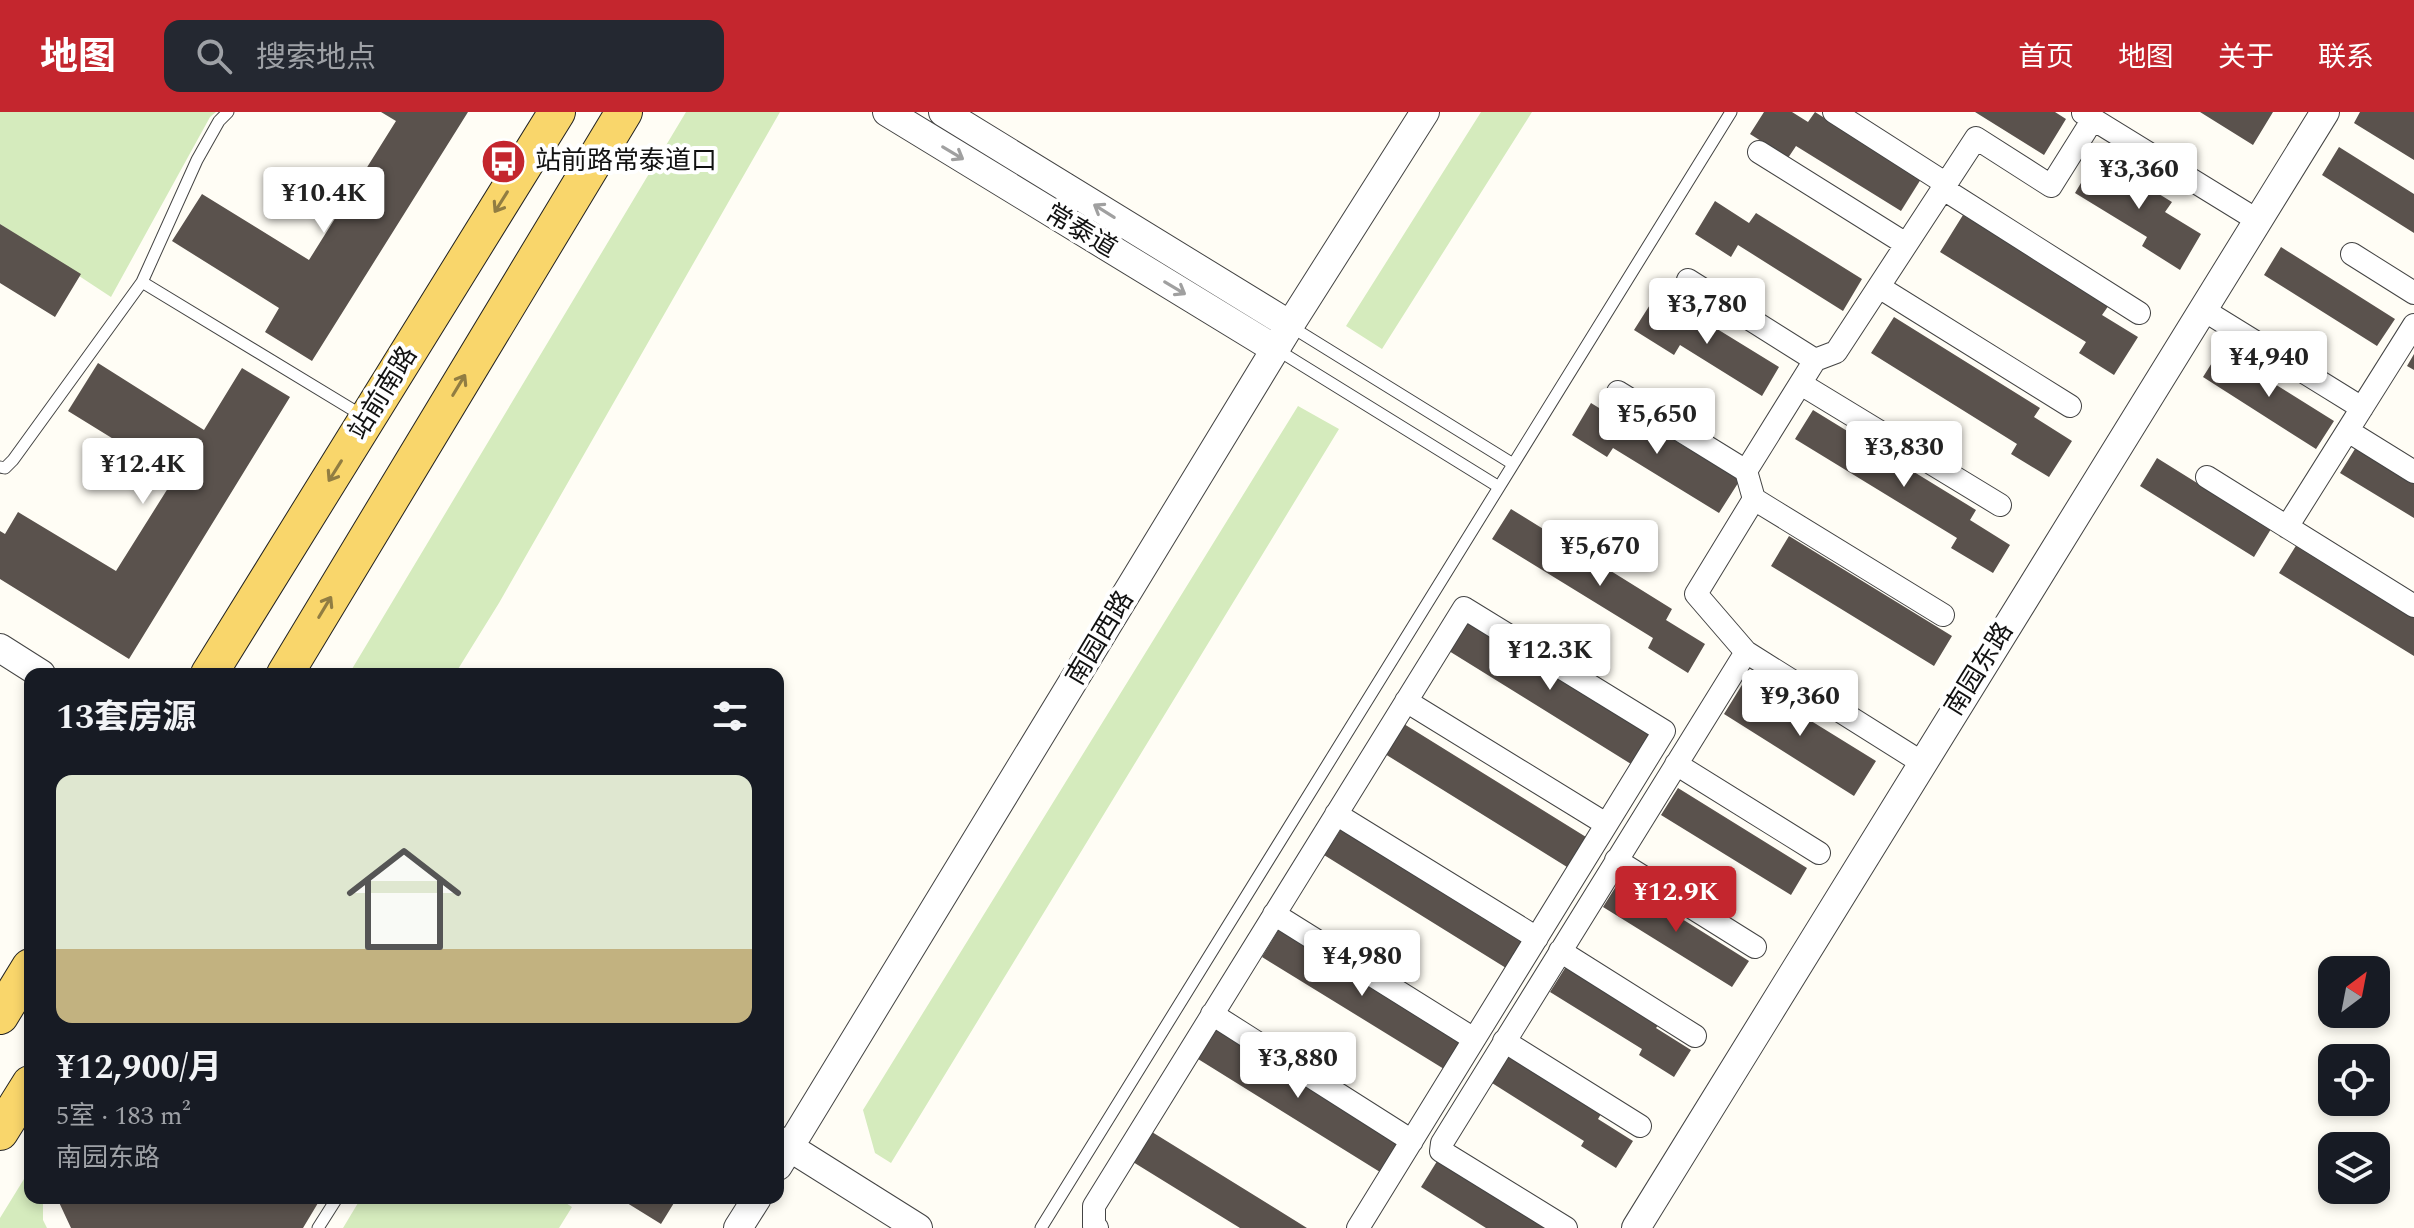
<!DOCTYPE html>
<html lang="zh">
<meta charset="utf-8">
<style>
:root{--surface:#171b24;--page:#242831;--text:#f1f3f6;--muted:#9ea1a6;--line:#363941;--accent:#c4262e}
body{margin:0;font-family:Spectral,"Noto Sans SC",serif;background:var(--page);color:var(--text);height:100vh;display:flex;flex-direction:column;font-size:30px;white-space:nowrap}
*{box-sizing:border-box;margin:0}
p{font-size:26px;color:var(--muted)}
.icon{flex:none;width:44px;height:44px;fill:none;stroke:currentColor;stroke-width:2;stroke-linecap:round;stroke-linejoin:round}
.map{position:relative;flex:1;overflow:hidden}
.details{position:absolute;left:24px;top:556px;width:760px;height:536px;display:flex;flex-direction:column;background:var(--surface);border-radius:16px;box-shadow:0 4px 12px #0003}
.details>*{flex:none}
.needle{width:52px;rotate:32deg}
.controls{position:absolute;left:2318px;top:844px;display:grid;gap:16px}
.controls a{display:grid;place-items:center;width:72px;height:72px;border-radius:16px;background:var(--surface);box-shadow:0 4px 12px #0003;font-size:40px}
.price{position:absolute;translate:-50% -68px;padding:0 18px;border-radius:8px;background:#fff;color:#222;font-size:26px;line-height:52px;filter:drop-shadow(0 2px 4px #0008)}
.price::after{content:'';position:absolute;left:50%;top:48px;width:24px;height:18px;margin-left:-12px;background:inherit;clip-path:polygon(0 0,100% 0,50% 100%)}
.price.active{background:var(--accent);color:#fff}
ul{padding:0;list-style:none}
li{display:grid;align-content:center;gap:16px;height:424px;padding:0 32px}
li+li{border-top:2px solid var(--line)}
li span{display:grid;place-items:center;height:248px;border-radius:16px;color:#555}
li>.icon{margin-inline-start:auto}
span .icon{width:144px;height:144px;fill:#fffc;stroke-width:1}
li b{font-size:34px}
h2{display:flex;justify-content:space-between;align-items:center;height:96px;padding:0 32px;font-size:34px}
header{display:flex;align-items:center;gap:48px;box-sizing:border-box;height:112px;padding:0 40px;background:var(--accent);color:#fff}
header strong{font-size:38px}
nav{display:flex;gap:44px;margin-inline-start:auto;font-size:28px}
.search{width:560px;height:72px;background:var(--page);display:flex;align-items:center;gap:20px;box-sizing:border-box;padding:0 28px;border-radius:16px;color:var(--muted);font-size:30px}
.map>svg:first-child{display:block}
.green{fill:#d5ebbd}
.building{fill:#5a524d}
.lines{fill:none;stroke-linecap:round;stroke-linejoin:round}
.service-casing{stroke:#444;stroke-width:13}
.minor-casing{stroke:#444;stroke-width:24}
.tertiary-casing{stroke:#444;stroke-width:30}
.primary-casing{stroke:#222;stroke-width:38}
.service{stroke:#fff;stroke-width:11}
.minor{stroke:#fff;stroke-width:22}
.tertiary{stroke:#fff;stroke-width:28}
.primary{stroke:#f9d66b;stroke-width:36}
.oneway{stroke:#a0a0a0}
.oneway2{stroke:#917d42}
.labels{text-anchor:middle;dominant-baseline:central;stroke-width:8;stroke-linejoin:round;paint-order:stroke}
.poi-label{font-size:26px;fill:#111;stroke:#fff;text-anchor:start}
.street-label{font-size:26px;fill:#111;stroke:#fff}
</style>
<header>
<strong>地图</strong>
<div class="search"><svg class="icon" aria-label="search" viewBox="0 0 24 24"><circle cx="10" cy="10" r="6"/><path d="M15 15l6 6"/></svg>搜索地点</div>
<nav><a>首页</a><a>地图</a><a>关于</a><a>联系</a></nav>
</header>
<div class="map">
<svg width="2414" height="1116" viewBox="0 0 2414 1116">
<rect width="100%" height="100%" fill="#fffdf5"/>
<path class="green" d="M0 0H216L210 5 111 185 0 112Z
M686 0H780L499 491 455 562H349Z
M1481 0H1532L1382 237 1346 214Z
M1298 294 1339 317 891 1051 875 1041 863 998Z
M24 1067 30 1071V1086H43V1108L47 1116H0V1106Z
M361 1086H558L572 1095 559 1116H343Z"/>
<path class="building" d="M381 0H468L312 249 265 220 279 196 172 129 202 82 309 148 396 9Z
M1764 0H1792L1808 10 1815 0 1921 67 1901 99 1796 34 1788 46 1750 22Z
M1975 0H2055L2066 7 2044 43Z
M2200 0H2273L2253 33Z
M2360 0H2414V48L2354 11Z
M2339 35 2414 82V121L2322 63Z
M2097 44 2172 90 2165 100 2201 122 2180 158 2142 134 2147 125 2075 81Z
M1715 89 1749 111 1756 101 1862 167 1843 199 1738 133 1731 145 1695 122Z
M1963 103 2109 193 2102 203 2138 225 2114 263 2079 241 2086 230 1940 140Z
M0 112 81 162 55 205 0 171Z
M2281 135 2395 207 2377 234 2264 163Z
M1653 188 1691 212 1696 204 1779 255 1762 284 1680 233 1674 243 1634 218Z
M1894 205 2040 296 2034 305 2072 329 2049 365 2011 342 2017 332 1871 241Z
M2220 238 2334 309 2316 337 2203 265Z
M2414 242V258L2407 254Z
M98 251 204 318 242 256 290 285 129 547 0 467V419L5 422 18 400 116 459 175 365 68 299Z
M1591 291 1625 312 1631 302 1740 368 1719 401 1613 336 1607 345 1572 323Z
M1813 298 1976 398 1970 408 2010 433 1993 461 1951 436 1957 426 1795 327Z
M2358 332 2414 366V406L2340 361Z
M2157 346 2271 417 2254 445 2140 374Z
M1511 397 1672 497 1666 508 1705 532 1688 561 1648 536 1653 526 1492 427Z
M1789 424 1952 524 1934 554 1771 454Z
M2297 432 2414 504V544L2279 461Z
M1468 509 1650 622 1631 652 1449 539Z
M1745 568 1876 649 1854 684 1724 602Z
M1404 612 1586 725 1567 755 1385 642Z
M1678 676 1807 756 1791 783 1661 703Z
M1343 714 1525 826 1506 856 1324 743Z
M1620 768 1749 849 1732 875 1603 795Z
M1280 815 1462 927 1444 957 1262 845Z
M1567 853 1660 911 1656 916 1691 938 1674 965 1639 943 1642 937 1550 880Z
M1217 917 1399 1030 1380 1060 1198 947Z
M1509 944 1601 1002 1598 1007 1633 1029 1616 1056 1581 1034 1584 1029 1492 971Z
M1152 1020 1307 1116H1240L1133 1050Z
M1439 1046 1551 1116H1486L1421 1075Z
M57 1086H321L303 1116H71Z
M619 1086H677L661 1112Z"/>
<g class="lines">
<defs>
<path id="service" d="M142 170 363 304
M1290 214 1513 352
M1276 237 1499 375
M0 355 5 356 13 348 142 170 197 48 219 9 228 0
M318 1116 337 1086
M1041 1116 1731 0"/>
<path id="minor" d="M1834 0 1945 71
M2083 1 2257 108
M1759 40 1906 132
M1942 76 2139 201
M2352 142 2414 181
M1688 168 1815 248 1836 240 1976 26 2051 74 2093 7
M1879 175 2070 294
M2202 197 2362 296
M1801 272 2000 393
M1618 280 1746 359
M2348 319 2414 360
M2207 365 2414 494
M1754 387 1943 503
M2287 415 2414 213
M1746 540 1921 650
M1406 589 1606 712
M1676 652 1819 741
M1336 702 1537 826
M1616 748 1755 835
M1274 802 1474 927
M1560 839 1695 924
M1212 902 1412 1029
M1504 929 1640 1014
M1097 1116 1094 1114V1094L1464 496 1664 619 1358 1116
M1566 1116 1441 1039 1442 1031 1746 540 1696 482 1754 387 1746 359 1815 248"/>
<path id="tertiary" d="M887 0 1275 237
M943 0 1290 213
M0 536 41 562
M778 1028 918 1116
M778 1054 1290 213 1425 0
M738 1116 757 1086
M1636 1116 2325 0"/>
<path id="primary" d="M209 562 557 0
M285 562 624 0
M0 904 30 855
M0 1020 30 972"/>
</defs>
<use href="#service" class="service-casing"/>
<use href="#minor" class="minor-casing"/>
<use href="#tertiary" class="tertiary-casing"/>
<use href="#primary" class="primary-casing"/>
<use href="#service" class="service"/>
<use href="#minor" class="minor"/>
<use href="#tertiary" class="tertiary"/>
<use href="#primary" class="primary"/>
</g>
<defs><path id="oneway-shaft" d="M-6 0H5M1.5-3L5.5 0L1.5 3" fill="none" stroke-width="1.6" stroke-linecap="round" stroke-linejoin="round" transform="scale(2)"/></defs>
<g class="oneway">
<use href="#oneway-shaft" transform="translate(953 41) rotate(31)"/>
<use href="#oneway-shaft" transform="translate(1104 99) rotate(-148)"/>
<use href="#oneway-shaft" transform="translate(1175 176) rotate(31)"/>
</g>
<g class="oneway2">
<use href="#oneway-shaft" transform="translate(501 90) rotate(122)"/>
<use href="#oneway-shaft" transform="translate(459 273) rotate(-59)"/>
<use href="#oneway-shaft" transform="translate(335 359) rotate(122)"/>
<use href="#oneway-shaft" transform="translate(325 495) rotate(-59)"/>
</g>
<defs>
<symbol id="bus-disc" viewBox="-11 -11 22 22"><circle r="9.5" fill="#c4262e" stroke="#fff"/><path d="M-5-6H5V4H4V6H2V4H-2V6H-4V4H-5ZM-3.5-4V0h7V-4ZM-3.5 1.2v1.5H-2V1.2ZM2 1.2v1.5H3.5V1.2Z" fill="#fff"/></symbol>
</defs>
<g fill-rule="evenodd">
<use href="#bus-disc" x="478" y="24" width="51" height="51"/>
</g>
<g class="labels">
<g class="poi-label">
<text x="535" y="49">站前路常泰道口</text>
</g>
<g class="street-label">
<text transform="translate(1081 119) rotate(31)">常泰道</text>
<text transform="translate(383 281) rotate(-58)">站前南路</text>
<text transform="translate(1100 526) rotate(-59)">南园西路</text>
<text transform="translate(1979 557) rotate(-58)">南园东路</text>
</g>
</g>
</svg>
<div class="controls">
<a><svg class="needle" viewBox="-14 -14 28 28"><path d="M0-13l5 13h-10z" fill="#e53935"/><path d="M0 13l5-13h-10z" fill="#9ea1a6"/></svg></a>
<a><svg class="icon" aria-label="locate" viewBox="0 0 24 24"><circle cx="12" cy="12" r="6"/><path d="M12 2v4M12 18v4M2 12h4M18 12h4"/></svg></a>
<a><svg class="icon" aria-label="layers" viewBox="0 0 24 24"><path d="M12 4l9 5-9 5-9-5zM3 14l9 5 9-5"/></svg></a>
</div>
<b class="price" style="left:2139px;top:99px">¥3,360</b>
<b class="price" style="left:324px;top:123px">¥10.4K</b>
<b class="price" style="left:1707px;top:234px">¥3,780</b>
<b class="price" style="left:2269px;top:287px">¥4,940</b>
<b class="price" style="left:1657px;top:344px">¥5,650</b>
<b class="price" style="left:1904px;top:377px">¥3,830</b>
<b class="price" style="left:143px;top:394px">¥12.4K</b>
<b class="price" style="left:1600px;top:476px">¥5,670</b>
<b class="price" style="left:1550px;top:580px">¥12.3K</b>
<b class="price" style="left:1800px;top:626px">¥9,360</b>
<b class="price active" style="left:1676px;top:822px">¥12.9K</b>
<b class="price" style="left:1362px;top:886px">¥4,980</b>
<b class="price" style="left:1298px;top:988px">¥3,880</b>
<section class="details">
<h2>13套房源<svg class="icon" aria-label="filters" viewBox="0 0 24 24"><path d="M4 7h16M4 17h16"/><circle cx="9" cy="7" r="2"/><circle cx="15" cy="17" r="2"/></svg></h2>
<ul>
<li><span style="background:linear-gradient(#dfe7d0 70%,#c2b280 0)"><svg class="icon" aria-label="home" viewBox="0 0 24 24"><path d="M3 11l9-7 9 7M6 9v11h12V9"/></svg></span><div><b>¥12,900/月</b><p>5室 · 183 m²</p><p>南园东路</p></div></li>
</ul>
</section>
</div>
